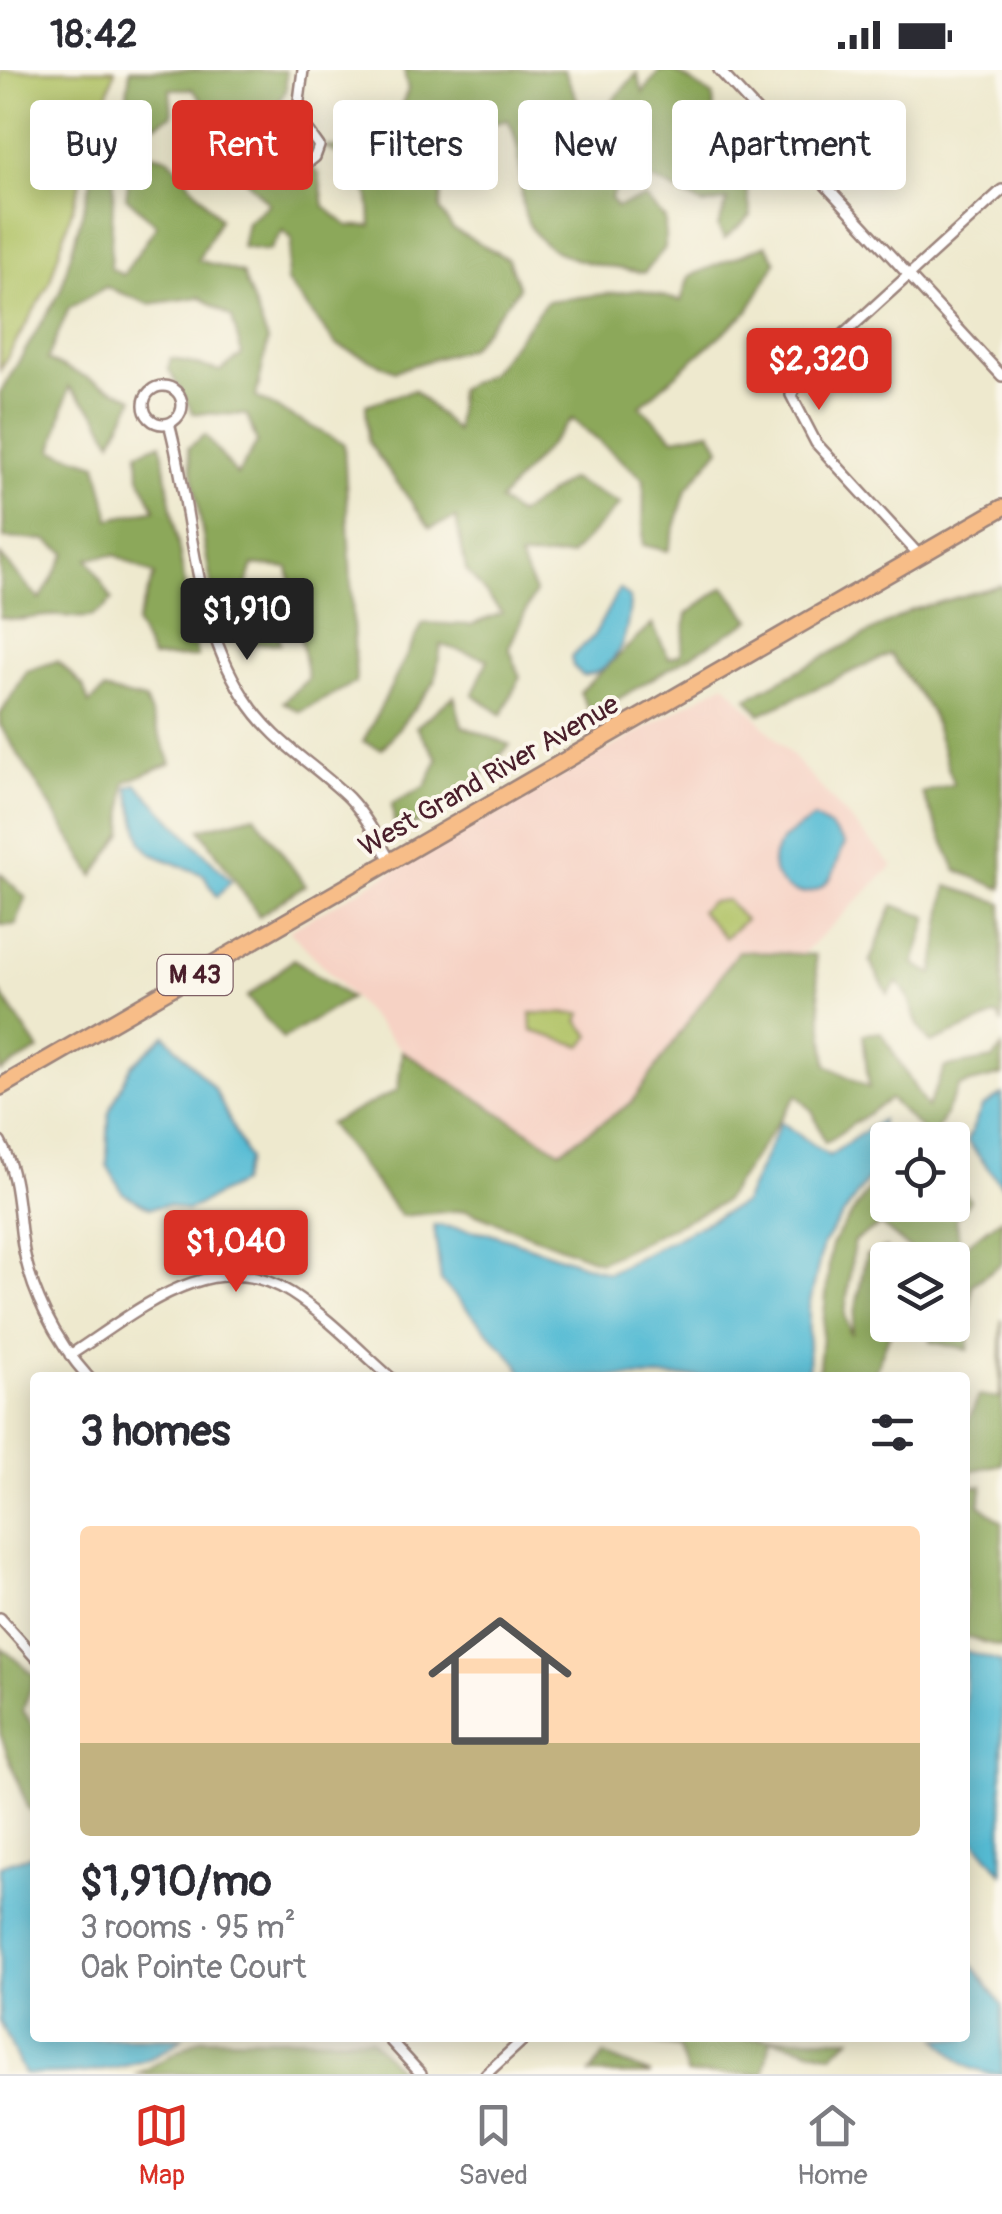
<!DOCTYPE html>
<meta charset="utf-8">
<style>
:root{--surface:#fff;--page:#f7f7f7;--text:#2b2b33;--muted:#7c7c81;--line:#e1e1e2;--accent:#d93025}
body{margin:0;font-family:Pangolin,sans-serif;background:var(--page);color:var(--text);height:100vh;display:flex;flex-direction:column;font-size:38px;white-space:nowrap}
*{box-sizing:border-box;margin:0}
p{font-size:32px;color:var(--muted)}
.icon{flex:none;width:55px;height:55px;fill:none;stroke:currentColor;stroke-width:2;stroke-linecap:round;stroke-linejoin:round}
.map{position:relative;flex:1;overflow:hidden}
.side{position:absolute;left:30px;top:1302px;width:940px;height:670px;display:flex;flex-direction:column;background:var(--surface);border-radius:10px;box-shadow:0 5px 25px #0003}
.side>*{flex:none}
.top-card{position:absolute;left:30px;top:30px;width:942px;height:90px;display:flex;gap:20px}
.tools{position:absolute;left:870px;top:1052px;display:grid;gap:20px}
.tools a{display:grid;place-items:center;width:100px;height:100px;border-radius:10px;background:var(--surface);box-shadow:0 5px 25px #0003;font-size:50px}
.price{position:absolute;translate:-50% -85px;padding:0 22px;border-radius:10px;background:var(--accent);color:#fff;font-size:32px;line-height:65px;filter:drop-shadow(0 2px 5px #0008)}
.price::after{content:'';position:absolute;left:50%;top:60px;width:30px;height:22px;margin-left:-15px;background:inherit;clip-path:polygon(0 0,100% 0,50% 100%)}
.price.current{background:#222;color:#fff}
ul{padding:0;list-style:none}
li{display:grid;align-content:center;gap:20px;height:530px;padding:0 50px}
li+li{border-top:2px solid var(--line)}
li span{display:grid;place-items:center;height:310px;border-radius:10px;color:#555}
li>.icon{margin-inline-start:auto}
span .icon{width:180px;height:180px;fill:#fffc;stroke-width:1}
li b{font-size:42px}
h2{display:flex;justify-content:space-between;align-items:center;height:120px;padding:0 50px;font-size:42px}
.chip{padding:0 35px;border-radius:10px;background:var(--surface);box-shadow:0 5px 25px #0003;font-size:35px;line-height:90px}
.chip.current{background:var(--accent);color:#fff}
.status{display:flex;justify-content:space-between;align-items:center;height:70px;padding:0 50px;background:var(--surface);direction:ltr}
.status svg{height:28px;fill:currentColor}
.tabs{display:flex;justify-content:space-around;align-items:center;height:140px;border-top:2px solid var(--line);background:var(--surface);font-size:28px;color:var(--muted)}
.tabs a{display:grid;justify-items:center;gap:5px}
.tabs .current{color:var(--accent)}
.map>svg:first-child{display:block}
.built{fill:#f6d2c4}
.green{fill:#b0c265;stroke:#7d7048;stroke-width:2.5}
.forest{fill:#8ca85a;stroke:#6b6442;stroke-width:2.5}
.water{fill:#56bcd4;stroke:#506e80;stroke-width:2.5}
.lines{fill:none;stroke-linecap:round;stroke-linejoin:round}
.minor-casing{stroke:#9c847c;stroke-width:14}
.primary-casing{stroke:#9c847c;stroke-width:20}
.minor{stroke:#fff;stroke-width:9}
.primary{stroke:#f7bd88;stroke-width:15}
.labels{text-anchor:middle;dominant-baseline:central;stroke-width:8;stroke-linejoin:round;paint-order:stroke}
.shield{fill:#fbf7ec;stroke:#7f6065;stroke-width:2.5}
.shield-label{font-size:25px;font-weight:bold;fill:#4a1f2b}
.street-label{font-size:28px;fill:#4a1f2b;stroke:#fbf7ec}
</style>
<div class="status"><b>18:42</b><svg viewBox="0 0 49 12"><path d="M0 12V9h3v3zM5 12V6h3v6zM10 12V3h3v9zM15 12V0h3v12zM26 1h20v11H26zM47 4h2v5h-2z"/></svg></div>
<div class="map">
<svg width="1002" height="2004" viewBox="0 0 1002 2004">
<rect width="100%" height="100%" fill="#fbf7ec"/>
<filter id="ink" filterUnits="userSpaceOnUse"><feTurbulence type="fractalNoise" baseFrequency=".01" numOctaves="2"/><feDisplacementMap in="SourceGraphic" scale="20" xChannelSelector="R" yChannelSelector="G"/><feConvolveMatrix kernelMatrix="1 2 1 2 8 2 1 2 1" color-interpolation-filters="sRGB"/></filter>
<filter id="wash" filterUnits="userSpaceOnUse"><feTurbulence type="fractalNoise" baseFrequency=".0048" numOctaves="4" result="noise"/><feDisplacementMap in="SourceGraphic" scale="40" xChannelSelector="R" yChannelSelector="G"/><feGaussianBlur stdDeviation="2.25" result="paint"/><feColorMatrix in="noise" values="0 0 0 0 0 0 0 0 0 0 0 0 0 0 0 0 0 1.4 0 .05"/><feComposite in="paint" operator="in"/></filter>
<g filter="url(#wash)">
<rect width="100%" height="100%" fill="#eee9ce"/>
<path class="built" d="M725 613 893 796 546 1133 289 860Z"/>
<path class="green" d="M0 0H115L49 214 0 300Z
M727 830 745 850 725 868 700 841 710 832Z
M531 943 582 944 578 951 591 966 582 976 532 961Z"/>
<path class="forest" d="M130 0 286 1V20L267 52 244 39 208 37 192 19H170L172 45 155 55 127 25Z
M404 0H564L581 38 574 56 599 68 617 52 608 36 637 3 643 23 660 0H673L713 26 714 44H736L759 78 746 114 751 146 724 169 718 157 728 130 703 135 659 112 623 105 611 128 616 137 645 128 665 149V178L644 203C594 193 526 192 522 127 520 99 521 75 508 50L479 57 440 40 427 50 443 67 440 141 453 159 508 189 519 218 470 278 395 301 337 275 286 211 292 169 283 160 269 181 242 177 247 152 269 134 247 111 254 101 299 87 319 104 324 136 348 156H371C370 113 365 99 325 77H363L406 55 397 45 408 20Z
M133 80 169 88 220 149 198 190 242 203 268 271 256 327 344 374 356 612 300 642 283 632 308 609 288 498 253 495 245 521 279 559 280 573 243 574 216 542 188 378 205 365 237 405 257 373 247 345 193 343 168 298 171 288 220 301 242 285 232 248 200 227 149 234 106 217 69 238 47 290 134 328 112 371 96 343 69 317 53 380 97 394 110 449 155 439 139 405 138 382 161 373 197 587 152 588 136 554 154 505 115 485 88 488 112 530C86 559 78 543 47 546 28 547 19 553 0 547V485L40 530 66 483 46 470 4 468 0 323 60 222 93 105 115 85 110 198 123 205 157 155 126 127Z
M766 175 776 192 748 241 640 336 674 368 711 361 720 378 686 420 668 481 643 475 644 409 572 349 499 431 518 445 570 409 620 434 570 486 519 488 535 522 509 577 520 607 502 645 473 624 488 589 441 575 435 612 382 679 363 672 423 553 471 555 502 543 466 500 456 448 430 458 368 372 366 335 414 320 456 361 459 319 490 303 547 231 639 220 681 231 689 206Z
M1001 515 1002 518V819L956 800 922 723 953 714 931 642 890 584 760 644 747 628 912 540Z
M724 517 751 550 591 645 580 622 652 554 669 588 681 584 687 544Z
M57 591 83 616 89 634 104 620 145 630 171 693 125 712 123 763 94 806 0 655V645L27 601Z
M454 626 462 656 510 675 442 747 395 759 392 734 426 716 438 689 416 657Z
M255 745 305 815 259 846 200 759Z
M0 803 26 828 16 855H0Z
M947 816 1002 833V952L997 945 931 973C908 949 918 936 898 912L888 924 870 891 893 835 928 847 914 894 933 904Z
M738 881 815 885 827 995 869 1018 863 964 881 962 927 1038 945 997 993 989 1002 977V1005L959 1016 932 1070 890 1029 825 1073 813 1042 797 1025 723 1132 600 1192 466 1140 401 1146 329 1054 398 1020 402 981 560 1081 631 1033Z
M294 889 350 928 283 969 247 927Z
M0 922 39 980 0 1002Z
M887 1092 888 1135H952L953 1108 970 1130 956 1148 960 1179 1002 1148V1193L972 1215 968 1280 931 1272V1255H952V1190H923L881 1155 854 1171 845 1245 851 1265 866 1185 886 1178 888 1255H893L873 1307H818L831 1175Z
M1002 1249V1394L965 1402V1358L979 1326 1000 1328Z
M983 1416 979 1434 1002 1452V1577L965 1567V1417Z
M2 1578 35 1606 23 1640 35 1659V1744L27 1737 0 1663Z
M202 1968H370L403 2004H138Z
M628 1968H851L832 1985 771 1969 764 2004H687L679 1978Z
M604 1985 651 2004H590Z"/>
<path class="water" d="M619 519 630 528C629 560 621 600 583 606L573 596 571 587 593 567Z
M137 714 231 811 217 827 204 805 152 784 142 773 128 717Z
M814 748 831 758 845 774C838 785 837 800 829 810 800 843 753 805 782 771 790 761 804 756 814 748Z
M165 965 215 1020 248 1089 240 1113 186 1141 168 1135 150 1138 123 1123 107 1095 109 1042 131 996Z
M1002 1024V1116L967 1071 982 1037Z
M881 1050 877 1096 823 1174 809 1237 808 1307H524L517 1293 441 1211 434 1155 490 1163 608 1203 743 1133 781 1052 829 1086Z
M965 1581 1002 1592V1803L965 1758Z
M35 1784V1968H182C144 2004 75 2004 24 2004L0 1951V1796Z
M965 1884 1002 1935V2004C970 2004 957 1992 938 1968H965Z"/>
</g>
<g filter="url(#ink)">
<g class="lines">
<defs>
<path id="minor" d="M719 0 1002 306
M299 48 319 76 315 87 301 98 291 92 303 0
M144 335a19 19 0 1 1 38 0a19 19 0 1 1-38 0Z
M169 353C194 445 191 545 244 627 271 671 313 693 349 728 367 747 378 770 391 792
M920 486 816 373 791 325 809 296 1002 120
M0 1072C18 1104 17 1133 22 1169 29 1220 55 1270 89 1308
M70 1285C134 1244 213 1172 291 1223 327 1246 359 1280 391 1308
M0 1548 35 1587
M388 1968 421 2004
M486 2004 525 1968"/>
<path id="primary" d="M0 1017 1002 438"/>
</defs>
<use href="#minor" class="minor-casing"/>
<use href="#primary" class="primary-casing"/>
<use href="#minor" class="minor"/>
<use href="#primary" class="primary"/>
</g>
</g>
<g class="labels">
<rect class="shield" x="157.5" y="885" width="75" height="40" rx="8"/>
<g class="shield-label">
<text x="195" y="905">M 43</text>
</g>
<g class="street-label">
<text transform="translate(489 706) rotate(-30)">West Grand River Avenue</text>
</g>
</g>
</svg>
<div class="tools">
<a><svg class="icon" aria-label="locate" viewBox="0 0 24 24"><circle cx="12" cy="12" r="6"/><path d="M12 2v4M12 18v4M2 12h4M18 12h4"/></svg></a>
<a><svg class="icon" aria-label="layers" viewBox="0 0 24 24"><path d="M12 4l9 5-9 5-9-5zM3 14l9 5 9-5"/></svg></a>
</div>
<b class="price" style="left:819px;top:343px">$2,320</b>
<b class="price current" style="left:247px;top:593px">$1,910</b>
<b class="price" style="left:236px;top:1225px">$1,040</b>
<div class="top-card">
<a class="chip">Buy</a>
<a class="chip current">Rent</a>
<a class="chip">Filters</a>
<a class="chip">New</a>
<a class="chip">Apartment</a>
</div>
<section class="side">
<h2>3 homes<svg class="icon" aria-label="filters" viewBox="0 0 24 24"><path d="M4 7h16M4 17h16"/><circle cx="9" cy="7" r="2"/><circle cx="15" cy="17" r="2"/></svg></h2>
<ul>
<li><span style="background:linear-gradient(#ffd9b3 70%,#c2b280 0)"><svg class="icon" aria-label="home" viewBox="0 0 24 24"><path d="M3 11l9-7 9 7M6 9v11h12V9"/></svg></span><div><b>$1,910/mo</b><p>3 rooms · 95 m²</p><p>Oak Pointe Court</p></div></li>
</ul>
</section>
</div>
<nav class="tabs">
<a class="current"><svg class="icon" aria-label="map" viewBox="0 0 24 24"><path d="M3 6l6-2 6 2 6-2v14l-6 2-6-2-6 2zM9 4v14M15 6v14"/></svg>Map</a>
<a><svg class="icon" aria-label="saved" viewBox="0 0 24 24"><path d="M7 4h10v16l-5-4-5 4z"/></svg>Saved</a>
<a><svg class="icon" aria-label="home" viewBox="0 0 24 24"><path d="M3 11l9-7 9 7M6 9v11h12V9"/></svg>Home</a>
</nav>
